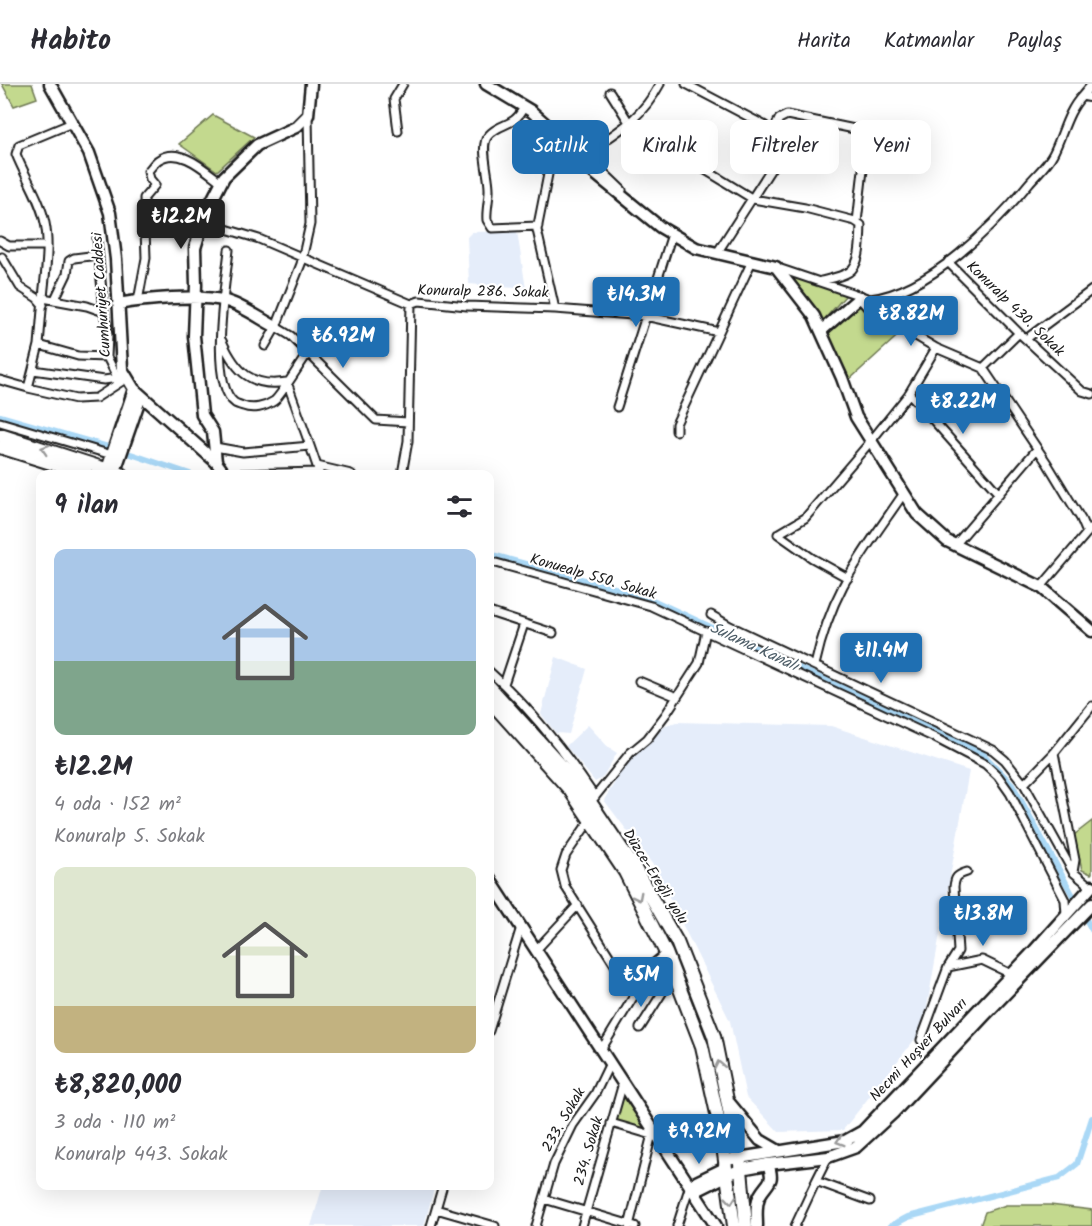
<!DOCTYPE html>
<html lang="tr">
<meta charset="utf-8">
<style>
:root{--surface:#fff;--page:#f7f7f7;--text:#2b2b33;--muted:#7c7c81;--line:#e1e1e2;--accent:#1f6fb2}
body{margin:0;font-family:Kalam,sans-serif;background:var(--page);color:var(--text);height:100vh;display:flex;flex-direction:column;font-size:22px;white-space:nowrap}
*{box-sizing:border-box;margin:0}
p{font-size:20px;color:var(--muted)}
.icon{flex:none;width:33px;height:33px;fill:none;stroke:currentColor;stroke-width:2;stroke-linecap:round;stroke-linejoin:round}
.map{position:relative;flex:1;overflow:hidden}
.sheet{position:absolute;left:36px;top:386px;width:458px;height:720px;display:flex;flex-direction:column;background:var(--surface);border-radius:12px;box-shadow:0 6px 24px #0002}
.sheet>*{flex:none}
.banner{position:absolute;left:512px;top:36px;width:490px;height:54px;display:flex;gap:12px}
.price{position:absolute;translate:-50% -51px;padding:0 14px;border-radius:6px;background:var(--accent);color:#fff;font-size:20px;line-height:39px;filter:drop-shadow(0 2px 3px #0008)}
.price::after{content:'';position:absolute;left:50%;top:36px;width:18px;height:14px;margin-left:-9px;background:inherit;clip-path:polygon(0 0,100% 0,50% 100%)}
.price.active{background:#222;color:#fff}
ul{padding:0;list-style:none}
li{display:grid;align-content:center;gap:12px;height:318px;padding:0 18px}
li span{display:grid;place-items:center;height:186px;border-radius:12px;color:#555}
li>.icon{margin-inline-start:auto}
span .icon{width:108px;height:108px;fill:#fffc;stroke-width:1}
li b{font-size:26px}
h2{display:flex;justify-content:space-between;align-items:center;height:72px;padding:0 18px;font-size:26px}
.chip{padding:0 21px;border-radius:12px;background:var(--surface);box-shadow:0 6px 24px #0002;font-size:21px;line-height:54px}
.chip.active{background:var(--accent);color:#fff}
header{display:flex;align-items:center;gap:36px;box-sizing:border-box;height:84px;padding:0 30px;background:var(--surface);border-bottom:2px solid var(--line)}
header strong{font-size:28px}
nav{display:flex;gap:33px;margin-inline-start:auto;font-size:21px}
.map>svg:first-child{display:block}
.built{fill:#e5edfa}
.green{fill:#c3d98e;stroke:#707a55;stroke-width:1.5}
.lines{fill:none;stroke-linecap:round;stroke-linejoin:round}
.canal{stroke:#aad8f6;stroke-width:6}
.street-casing{stroke:#1c1c1c;stroke-width:11}
.secondary-casing{stroke:#1c1c1c;stroke-width:15}
.primary-casing{stroke:#1c1c1c;stroke-width:15}
.highway-casing{stroke:#1c1c1c;stroke-width:16}
.street{stroke:#fff;stroke-width:7}
.secondary{stroke:#fff;stroke-width:10}
.primary{stroke:#fff;stroke-width:10}
.highway{stroke:#fff;stroke-width:12}
.oneway{stroke:#999}
.labels{text-anchor:middle;dominant-baseline:central;stroke-width:4.5;stroke-linejoin:round;paint-order:stroke}
.street-label{font-size:15px;fill:#1c1c1c;stroke:#fff}
.water-label{font-size:16px;font-style:italic;fill:#4e5e68;stroke:#fff}
</style>
<header>
<strong>Habito</strong>
<nav><a>Harita</a><a>Katmanlar</a><a>Paylaş</a></nav>
</header>
<div class="map">
<svg width="1092" height="1142" viewBox="0 0 1092 1142">
<rect width="100%" height="100%" fill="#fff"/>
<filter id="ink" filterUnits="userSpaceOnUse"><feTurbulence type="fractalNoise" baseFrequency=".0167" numOctaves="2"/><feDisplacementMap in="SourceGraphic" scale="12" xChannelSelector="R" yChannelSelector="G"/><feConvolveMatrix kernelMatrix="1 2 1 2 8 2 1 2 1" color-interpolation-filters="sRGB"/></filter>
<g filter="url(#ink)">
<path class="built" d="M517 147 526 205 469 200 467 153 472 148Z
M556 573 587 585 569 650 556 649 541 630Z
M676 638 831 642 969 687 923 945 843 1046 779 1048 746 1013 730 937 653 781 604 716 645 649Z
M588 641 609 664 617 669 602 694 595 698 566 662Z
M323 1101H435L424 1142H311Z"/>
<path class="green" d="M2 0H32L37 14 14 22Z
M213 31 254 53 217 87 179 60Z
M789 191 812 197 846 211 821 239Z
M859 220 904 246 850 295 826 248Z
M1092 737V789L1091 790 1082 786 1074 751Z
M623 1009 648 1043 647 1047 615 1038Z
M1006 1121H1050L1092 1126V1142H980L985 1128Z"/>
<g class="lines">
<path class="canal" d="M0 332 108 363
M131 370 190 390
M489 470 644 512 982 669 1012 700 1077 819
M1082 828 1092 846
M891 1142 908 1133 1059 1094 1077 1080 1092 1034"/>
<defs>
<path id="street" d="M686 0 764 41 781 58 778 74 717 169
M610 8 630 40 753 115 805 124 855 137 861 141C860 155 862 179 849 188 841 193 829 195 821 197
M1082 12 1092 0
M524 23C513 45 501 37 488 52 479 62 490 93 489 107 489 116 486 127 487 136 488 138 491 142 492 144L538 142
M398 47 394 15 403 0
M772 50 779 35 787 31 864 47 867 51 857 138
M622 106 598 83 590 70 592 65C621 46 643 32 660 0
M203 138 259 155 411 220
M97 154 104 228
M0 157 9 162H46
M229 166C226 196 208 300 235 319 237 320 240 321 243 322 253 326 265 323 274 317 281 312 301 278 308 269
M2 173 20 203 37 214 43 221
M948 178 1019 249 1082 307 1092 310
M778 184 870 215C929 208 994 142 1030 98 1038 89 1048 80 1053 70 1063 51 1067 28 1082 12L1092 14
M43 214C45 190 50 163 45 139 40 114 25 93 16 70L19 61 72 39
M859 214 867 223 936 264 983 284 1047 379 1081 435 1087 449
M55 215 67 190 69 177 74 174 98 171
M138 217 146 174 144 114 155 101 150 95 148 87C151 84 154 79 158 76 179 61 205 86 221 98
M555 225 645 232 719 248
M276 243 291 252 376 336 408 338
M1026 255 1092 206
M39 261 43 214 87 222 104 228 108 251 107 273 78 272 39 261 28 304 76 315 96 314 127 294
M265 262 276 243 301 180 310 140 308 31
M107 273 119 297
M983 284 1019 249
M33 286 104 296 118 294
M0 296 28 304
M909 309 999 410
M617 323 672 150
M0 338 112 371
M676 347V340L752 177
M215 363 243 368 310 362 287 298C252 304 236 288 222 257
M317 382 351 390
M240 390 319 388 310 362
M402 390 408 357 411 220 419 217 467 222 555 225 537 146 553 65 559 56
M955 461 1037 365
M489 477 651 522 935 654 985 680 998 692 1010 709 1065 816 1066 830
M848 494 812 474 778 450 805 434 871 357 908 311 936 264
M1041 503 1092 443
M489 528 553 549
M711 531 730 542 993 666 1005 676 1024 700 1073 788 1091 803
M815 581C821 554 830 527 843 502 860 470 883 440 904 409
M489 587C529 623 565 668 595 713
M639 597 677 613
M504 600 524 540
M1054 669 1075 776 1073 788
M1024 700 1054 669 1092 622
M590 719 630 669 647 655 666 630 699 579 706 547
M590 736 566 771 561 786 565 802 634 911
M536 866 578 821
M948 883 982 876 1011 890
M640 944 674 890
M489 947 521 843
M921 956 948 883 958 867 954 803C955 793 957 791 967 788
M601 966 654 879 666 869
M611 1039 652 1051
M816 1097 828 1073
M544 1115 635 1142
M436 1125 495 1142
M431 1142 443 1101
M536 1142 554 1080 573 1041 595 1010 610 979
M582 1142 623 999
M629 1142 653 1046
M677 1142 690 1101
M795 1142 816 1097 870 1117"/>
<path id="secondary" d="M50 0 89 69 110 129 116 175 122 285 134 305 216 378 225 390
M486 0 531 27 548 42 572 71 660 143 696 164 776 183 814 232 842 294 856 333 917 430 947 457 1041 503 1092 547
M118 220C145 215 199 210 226 217 241 221 261 235 276 243
M821 247 860 213
M216 378 213 348 202 331 199 301 194 252 196 201 195 164 206 128 224 93 257 61 296 43 308 31 311 0
M107 390V385L134 305
M114 390 141 312
M489 794 716 1142
M690 1101 723 1085 726 1076
M694 1108 728 1091
M757 1142C757 1132 755 1120 760 1111 768 1097 775 1099 768 1080"/>
<path id="primary" d="M727 1016 760 1056 779 1067
M726 1076 845 1057 863 1047 1032 869 1092 802
M728 1091 741 1085 768 1080 828 1073 856 1063 893 1029 984 932 1092 820"/>
<path id="highway" d="M0 351 121 390
M0 363 86 390
M489 602 578 700 634 783 677 858 714 952 741 1085 746 1142
M489 616 570 706 625 788 666 869 702 962 721 1048 734 1142"/>
</defs>
<use href="#street" class="street-casing"/>
<use href="#secondary" class="secondary-casing"/>
<use href="#primary" class="primary-casing"/>
<use href="#highway" class="highway-casing"/>
<use href="#street" class="street"/>
<use href="#secondary" class="secondary"/>
<use href="#primary" class="primary"/>
<use href="#highway" class="highway"/>
</g>
<defs><path id="oneway-chevron" d="M-2-3.5L2.5 0L-2 3.5" fill="none" stroke-width="1.6" stroke-linecap="round" stroke-linejoin="round" transform="scale(1.5)"/></defs>
<g class="oneway">
<use href="#oneway-chevron" transform="translate(45 365) rotate(-162)"/>
<use href="#oneway-chevron" transform="translate(638 813) rotate(63)"/>
<use href="#oneway-chevron" transform="translate(719 981) rotate(-101)"/>
<use href="#oneway-chevron" transform="translate(840 1057) rotate(163)"/>
<use href="#oneway-chevron" transform="translate(731 1116) rotate(84)"/>
</g>
</g>
<g class="labels">
<g class="street-label">
<text transform="translate(483 208) rotate(1)">Konuralp 286. Sokak</text>
<text transform="translate(102 211) rotate(-94)">Cumhuriyet Caddesi</text>
<text transform="translate(1015 225) rotate(44)">Konuralp 430. Sokak</text>
<text transform="translate(593 493) rotate(16)">Konuealp 550. Sokak</text>
<text transform="translate(655 793) rotate(58)">Düzce-Ereğli yolu</text>
<text transform="translate(919 966) rotate(-47)">Necmi Hoşver Bulvarı</text>
<text transform="translate(564 1036) rotate(-60)">233. Sokak</text>
<text transform="translate(589 1067) rotate(-74)">234. Sokak</text>
</g>
<g class="water-label">
<text transform="translate(754 563) rotate(25)">Sulama Kanalı</text>
</g>
</g>
</svg>
<b class="price active" style="left:181px;top:166px">₺12.2M</b>
<b class="price" style="left:636px;top:244px">₺14.3M</b>
<b class="price" style="left:911px;top:263px">₺8.82M</b>
<b class="price" style="left:343px;top:285px">₺6.92M</b>
<b class="price" style="left:963px;top:351px">₺8.22M</b>
<b class="price" style="left:881px;top:600px">₺11.4M</b>
<b class="price" style="left:983px;top:863px">₺13.8M</b>
<b class="price" style="left:641px;top:924px">₺5M</b>
<b class="price" style="left:699px;top:1081px">₺9.92M</b>
<div class="banner">
<a class="chip active">Satılık</a>
<a class="chip">Kiralık</a>
<a class="chip">Filtreler</a>
<a class="chip">Yeni</a>
</div>
<section class="sheet">
<h2>9 ilan<svg class="icon" aria-label="filters" viewBox="0 0 24 24"><path d="M4 7h16M4 17h16"/><circle cx="9" cy="7" r="2"/><circle cx="15" cy="17" r="2"/></svg></h2>
<ul>
<li><span style="background:linear-gradient(#a9c7e8 60%,#7fa58c 0)"><svg class="icon" aria-label="home" viewBox="0 0 24 24"><path d="M3 11l9-7 9 7M6 9v11h12V9"/></svg></span><div><b>₺12.2M</b><p>4 oda · 152 m²</p><p>Konuralp 5. Sokak</p></div></li>
<li><span style="background:linear-gradient(#dfe7d0 75%,#c2b280 0)"><svg class="icon" aria-label="home" viewBox="0 0 24 24"><path d="M3 11l9-7 9 7M6 9v11h12V9"/></svg></span><div><b>₺8,820,000</b><p>3 oda · 110 m²</p><p>Konuralp 443. Sokak</p></div></li>
</ul>
</section>
</div>
